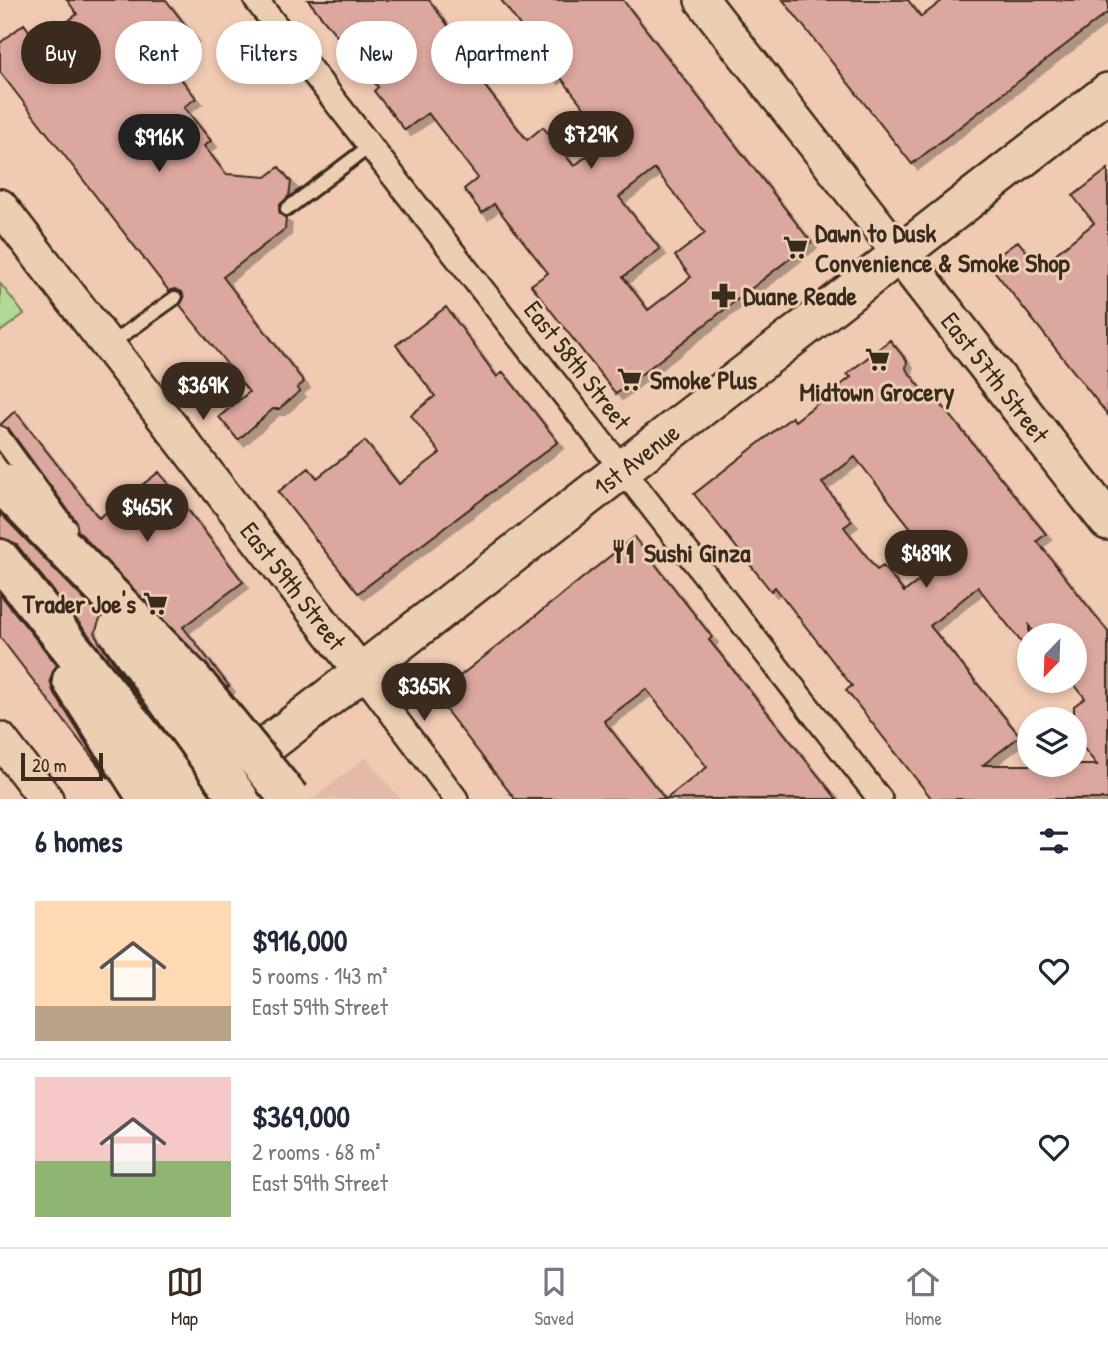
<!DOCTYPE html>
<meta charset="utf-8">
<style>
:root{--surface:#fff;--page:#f2f2f3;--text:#1f2937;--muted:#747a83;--line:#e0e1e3;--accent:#3b2a1e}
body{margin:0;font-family:"Patrick Hand",sans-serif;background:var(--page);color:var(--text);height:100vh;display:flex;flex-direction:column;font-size:26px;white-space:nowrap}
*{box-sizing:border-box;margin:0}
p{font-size:23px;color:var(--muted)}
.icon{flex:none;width:38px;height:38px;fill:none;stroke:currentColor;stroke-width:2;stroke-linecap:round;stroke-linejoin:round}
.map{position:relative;height:799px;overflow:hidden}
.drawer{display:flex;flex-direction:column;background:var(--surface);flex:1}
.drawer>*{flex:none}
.banner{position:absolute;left:21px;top:21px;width:700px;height:63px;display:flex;gap:14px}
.needle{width:46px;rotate:203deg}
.tools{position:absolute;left:1017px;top:623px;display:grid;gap:14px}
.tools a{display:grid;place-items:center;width:70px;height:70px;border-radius:50%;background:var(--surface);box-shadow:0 4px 10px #0003;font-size:35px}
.scale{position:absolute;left:21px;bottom:18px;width:82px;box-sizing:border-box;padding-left:7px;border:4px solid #3b2a1e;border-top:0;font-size:19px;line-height:24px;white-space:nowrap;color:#3b2a1e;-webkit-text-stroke:5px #ecceb2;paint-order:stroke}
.price{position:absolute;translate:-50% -60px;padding:0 16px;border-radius:24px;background:var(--accent);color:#fff;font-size:23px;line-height:46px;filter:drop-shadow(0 2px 4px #0008)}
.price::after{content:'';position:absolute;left:50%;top:42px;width:21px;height:16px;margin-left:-10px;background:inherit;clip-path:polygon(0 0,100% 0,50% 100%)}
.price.on{background:#222;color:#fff}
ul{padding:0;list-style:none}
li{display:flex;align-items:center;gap:21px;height:175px;padding:0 35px}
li+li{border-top:2px solid var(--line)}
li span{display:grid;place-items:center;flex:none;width:196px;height:140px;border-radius:0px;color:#555}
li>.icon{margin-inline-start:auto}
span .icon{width:84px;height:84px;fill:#fffc;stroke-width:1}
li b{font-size:30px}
h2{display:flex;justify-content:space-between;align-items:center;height:84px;padding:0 35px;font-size:30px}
.tag{padding:0 24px;border-radius:32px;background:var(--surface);box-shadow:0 4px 10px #0003;font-size:24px;line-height:63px}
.tag.on{background:var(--accent);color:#fff}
.menu{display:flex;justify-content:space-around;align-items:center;height:98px;border-top:2px solid var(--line);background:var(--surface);font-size:19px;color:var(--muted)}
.menu a{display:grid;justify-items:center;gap:4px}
.menu .on{color:var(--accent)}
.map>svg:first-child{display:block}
.built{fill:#e3baa7}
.green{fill:#b1da96;stroke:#76825a;stroke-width:2}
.building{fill:#dca79e;stroke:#3b2a1e;stroke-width:2;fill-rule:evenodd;filter:url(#shadow)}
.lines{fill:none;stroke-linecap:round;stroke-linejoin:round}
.service-casing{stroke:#3b2a1e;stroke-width:18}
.minor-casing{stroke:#3b2a1e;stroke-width:28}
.secondary-casing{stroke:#3b2a1e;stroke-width:38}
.primary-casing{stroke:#3b2a1e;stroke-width:42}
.trunk-casing{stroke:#3b2a1e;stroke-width:44}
.service{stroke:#ecceb2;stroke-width:12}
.minor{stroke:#ecceb2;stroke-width:23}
.secondary{stroke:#ecceb2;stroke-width:33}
.primary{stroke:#ecceb2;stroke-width:37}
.trunk{stroke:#ecceb2;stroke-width:38}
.pedestrian-bridge-casing{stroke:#3b2a1e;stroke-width:23;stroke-linecap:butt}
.trunk-bridge-casing{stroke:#3b2a1e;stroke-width:44;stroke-linecap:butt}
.pedestrian-bridge{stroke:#ecceb2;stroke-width:18}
.trunk-bridge{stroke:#ecceb2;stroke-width:38}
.labels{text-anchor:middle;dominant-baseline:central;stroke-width:6;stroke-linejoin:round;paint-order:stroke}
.poi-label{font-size:26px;font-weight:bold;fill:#3b2a1e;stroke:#ecceb2;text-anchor:start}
.street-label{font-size:26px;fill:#3b2a1e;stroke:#ecceb2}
</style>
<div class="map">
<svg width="1108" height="799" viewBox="0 0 1108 799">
<defs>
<filter id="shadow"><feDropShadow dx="6" dy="6" stdDeviation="0" flood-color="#0004"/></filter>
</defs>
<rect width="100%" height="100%" fill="#f0cab3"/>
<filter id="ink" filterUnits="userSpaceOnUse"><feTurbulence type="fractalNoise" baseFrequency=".0143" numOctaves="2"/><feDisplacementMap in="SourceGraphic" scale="14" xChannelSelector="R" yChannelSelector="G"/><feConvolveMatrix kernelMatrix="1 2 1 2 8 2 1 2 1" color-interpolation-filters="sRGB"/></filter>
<g filter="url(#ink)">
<path class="built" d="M366 757 400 799H313Z"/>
<path class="green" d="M0 283 24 314 0 332Z"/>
<path class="building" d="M67 0H166L193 35 164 57 196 98 184 107 211 141 204 146 226 174 266 177 279 167 291 182 289 196 279 206 280 214 286 218 285 229 223 277 304 382 297 388 300 391 279 409H273L238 440 219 417 249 392 180 305 184 298 182 292 175 289 169 291 0 72V43L24 24 39 44 77 14Z
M308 0H429L452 31 461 24 491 63 476 75 527 140 543 127 574 166 608 139 558 74 553 78 539 59 543 56 501 0H623L811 242 616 394 531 285 548 273 494 204 482 213 464 189 478 178 428 113 405 130 374 91 378 87ZM655 169 705 233 675 256 691 277 648 310 623 277 660 249 619 197Z
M783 0H908L921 17 943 0H1108V12L912 164Z
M1108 169V415L988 263 1018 241 1039 267 1094 223 1073 196Z
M446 307 497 377 503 372 558 442 358 593 278 492 309 468 317 478 365 441 399 484 440 453 411 415 435 396 396 345Z
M890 340 907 361 906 369 929 398H936L1046 534 1037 541 1108 632V799H932L846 690 852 686 775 587 771 591 694 494 792 417 795 421 851 377 847 374ZM855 457 940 565 904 592 883 566 877 570 844 527 852 521 822 483ZM978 587 1029 652V626L1036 635H1074V684L1085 698 1074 706V736L1097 765H983L1020 736 930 626Z
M15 411 99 518 159 472 243 582 183 627 229 686 227 688 78 531 76 521 9 429 0 425Z
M0 513 101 617 95 632 99 642 138 697 17 545 0 538Z
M634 537 712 637 709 640 837 799H666L707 767 646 689 604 721 665 799H515L435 696Z
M0 594 57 665 50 680 53 691 108 778 0 637Z"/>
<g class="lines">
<defs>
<path id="service" d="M287 209 370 146
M109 345 175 298"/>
<path id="minor" d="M256 0 880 799
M360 671 456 799"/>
<g id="secondary">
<path d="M702 0 900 254"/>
<path id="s1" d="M0 206 360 671"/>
<path d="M0 739 46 799"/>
</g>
<g id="primary">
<path id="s2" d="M900 254 1108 521"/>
<path id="s3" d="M230 774 1108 92"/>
</g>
<path id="trunk" d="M0 559 192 799
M72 680 148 799"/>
</defs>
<use href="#service" class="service-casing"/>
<use href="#minor" class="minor-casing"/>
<use href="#secondary" class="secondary-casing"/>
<use href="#primary" class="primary-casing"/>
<use href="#trunk" class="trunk-casing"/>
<use href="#service" class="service"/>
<use href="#minor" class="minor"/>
<use href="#secondary" class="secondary"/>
<use href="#primary" class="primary"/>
<use href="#trunk" class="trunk"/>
<defs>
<path id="pedestrian-bridge" d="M0 436 67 528"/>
<path id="trunk-bridge" d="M0 482 190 677 290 799
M117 630 239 799"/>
</defs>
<use href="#pedestrian-bridge" class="pedestrian-bridge-casing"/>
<use href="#trunk-bridge" class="trunk-bridge-casing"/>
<use href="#pedestrian-bridge" class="pedestrian-bridge"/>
<use href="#trunk-bridge" class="trunk-bridge"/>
</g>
</g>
<defs>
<symbol id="supermarket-bare" viewBox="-9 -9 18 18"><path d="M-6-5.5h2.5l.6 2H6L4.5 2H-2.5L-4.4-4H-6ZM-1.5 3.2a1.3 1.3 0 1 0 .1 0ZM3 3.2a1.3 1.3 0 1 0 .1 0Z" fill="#3b2a1e" stroke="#ecceb2" stroke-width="2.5" paint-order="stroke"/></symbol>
<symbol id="pharmacy-bare" viewBox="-9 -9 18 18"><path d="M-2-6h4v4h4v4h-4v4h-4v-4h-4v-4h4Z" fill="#3b2a1e" stroke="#ecceb2" stroke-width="2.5" paint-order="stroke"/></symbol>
<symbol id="restaurant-bare" viewBox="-9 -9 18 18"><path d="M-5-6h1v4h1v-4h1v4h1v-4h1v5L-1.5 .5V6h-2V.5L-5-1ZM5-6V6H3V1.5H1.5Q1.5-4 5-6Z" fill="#3b2a1e" stroke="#ecceb2" stroke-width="2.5" paint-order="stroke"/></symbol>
</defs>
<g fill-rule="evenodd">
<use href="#supermarket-bare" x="778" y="230" width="35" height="35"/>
<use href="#pharmacy-bare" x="706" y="278" width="35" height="35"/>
<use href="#supermarket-bare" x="860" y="342" width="35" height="35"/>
<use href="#supermarket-bare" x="612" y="362" width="35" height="35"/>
<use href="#restaurant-bare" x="606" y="534" width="35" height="35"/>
<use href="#supermarket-bare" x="138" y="586" width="35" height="35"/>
</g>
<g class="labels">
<g class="poi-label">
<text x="815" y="232">Dawn to Dusk<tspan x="815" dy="30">Convenience &amp; Smoke Shop</tspan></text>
<text x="743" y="295">Duane Reade</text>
<text x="650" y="379">Smoke Plus</text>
<text x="877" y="391" text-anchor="middle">Midtown Grocery</text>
<text x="644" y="552">Sushi Ginza</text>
<text x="136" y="603" text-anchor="end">Trader Joe's</text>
</g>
<g class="street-label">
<text transform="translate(578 365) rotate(52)">East 58th Street</text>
<text stroke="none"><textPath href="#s2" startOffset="156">East 57th Street</textPath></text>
<text stroke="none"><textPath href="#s3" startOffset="514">1st Avenue</textPath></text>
<text stroke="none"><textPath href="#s1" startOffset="480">East 59th Street</textPath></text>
</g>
</g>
</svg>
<div class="tools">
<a><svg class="needle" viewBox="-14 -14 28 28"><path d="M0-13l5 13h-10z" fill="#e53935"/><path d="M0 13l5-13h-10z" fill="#747a83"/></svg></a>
<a><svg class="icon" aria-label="layers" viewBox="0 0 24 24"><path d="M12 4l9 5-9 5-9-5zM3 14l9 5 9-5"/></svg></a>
</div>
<div class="scale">20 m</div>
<b class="price" style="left:591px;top:171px">$729K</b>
<b class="price on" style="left:159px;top:174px">$916K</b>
<b class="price" style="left:203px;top:422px">$369K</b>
<b class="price" style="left:147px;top:544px">$465K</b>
<b class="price" style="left:926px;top:590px">$489K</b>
<b class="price" style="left:424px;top:723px">$365K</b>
<div class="banner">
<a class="tag on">Buy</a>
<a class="tag">Rent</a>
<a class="tag">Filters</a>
<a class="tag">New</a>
<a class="tag">Apartment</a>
</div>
</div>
<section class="drawer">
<h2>6 homes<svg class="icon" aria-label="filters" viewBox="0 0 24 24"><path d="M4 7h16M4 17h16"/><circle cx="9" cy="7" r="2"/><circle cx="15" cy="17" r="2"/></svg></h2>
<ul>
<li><span style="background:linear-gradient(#ffd9b3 75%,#b9a48a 0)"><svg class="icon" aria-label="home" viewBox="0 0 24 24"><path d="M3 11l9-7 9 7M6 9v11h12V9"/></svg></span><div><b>$916,000</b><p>5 rooms · 143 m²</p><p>East 59th Street</p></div><svg class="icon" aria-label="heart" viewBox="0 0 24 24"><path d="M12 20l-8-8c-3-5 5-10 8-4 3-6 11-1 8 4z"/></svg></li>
<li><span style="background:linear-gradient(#f6c9c9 60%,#8fb573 0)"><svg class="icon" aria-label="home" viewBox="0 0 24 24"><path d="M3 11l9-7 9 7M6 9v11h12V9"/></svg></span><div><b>$369,000</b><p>2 rooms · 68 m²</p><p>East 59th Street</p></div><svg class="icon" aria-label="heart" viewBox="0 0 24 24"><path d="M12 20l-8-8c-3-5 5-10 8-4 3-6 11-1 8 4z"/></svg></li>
</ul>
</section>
<nav class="menu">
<a class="on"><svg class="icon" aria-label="map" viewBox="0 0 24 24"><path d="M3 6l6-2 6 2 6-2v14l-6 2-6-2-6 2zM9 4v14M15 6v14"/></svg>Map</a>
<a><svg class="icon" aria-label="saved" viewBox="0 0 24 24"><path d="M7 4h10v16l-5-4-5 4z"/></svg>Saved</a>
<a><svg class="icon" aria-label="home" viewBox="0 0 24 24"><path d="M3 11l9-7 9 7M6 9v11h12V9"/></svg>Home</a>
</nav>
